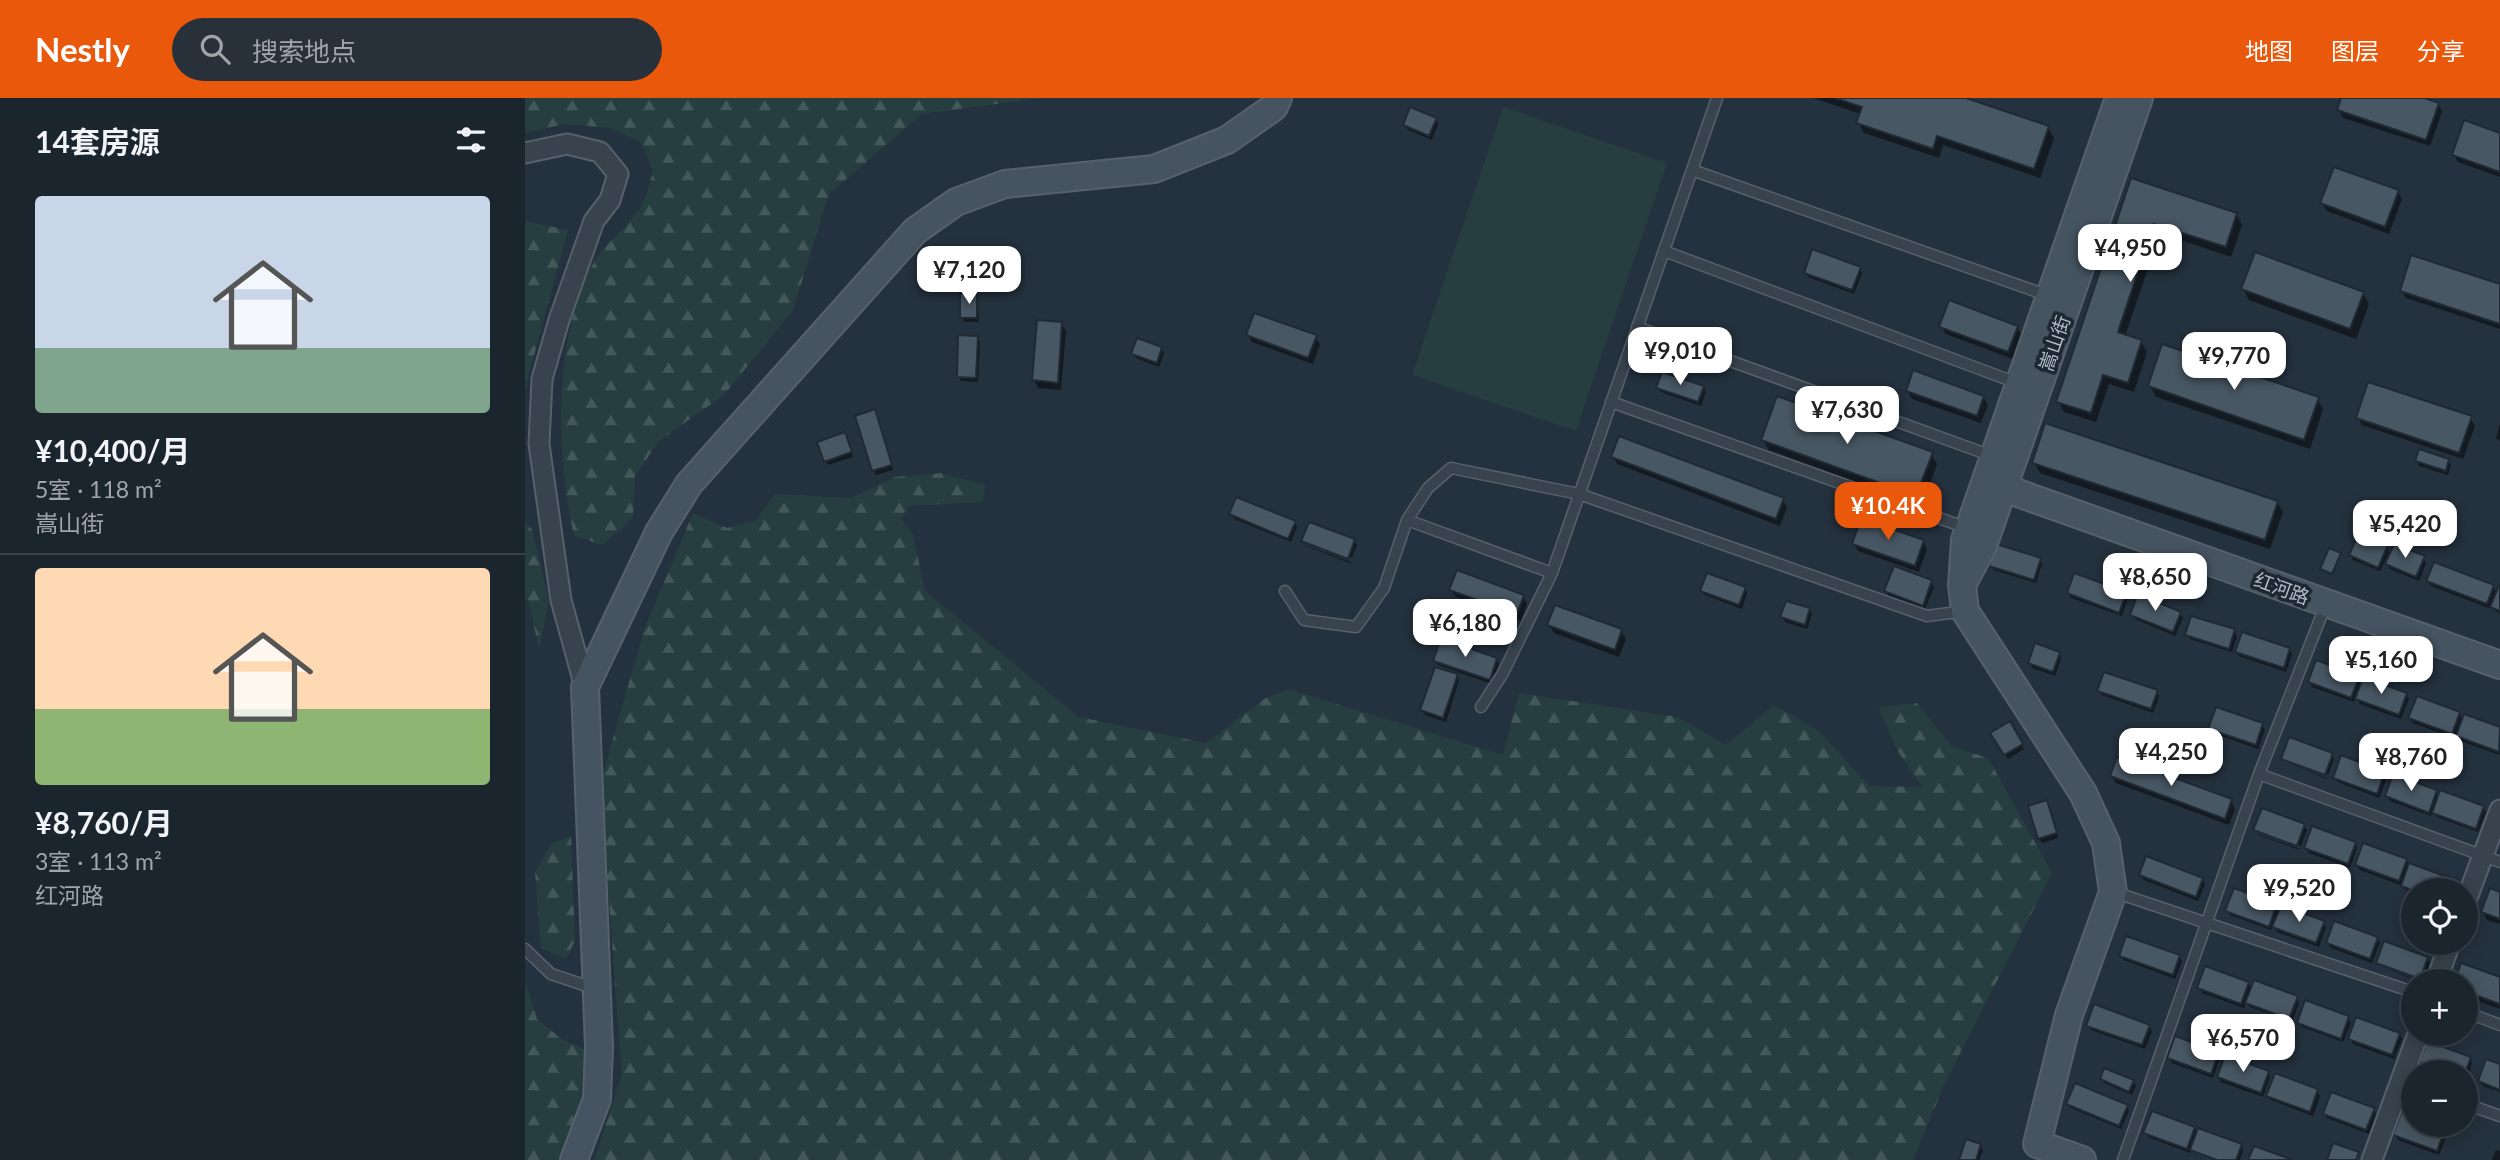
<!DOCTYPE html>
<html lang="zh">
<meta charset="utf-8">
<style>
:root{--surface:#1b252e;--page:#28313a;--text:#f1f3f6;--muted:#a0a5aa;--line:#39424a;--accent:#ea580c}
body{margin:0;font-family:Lato,"Noto Sans SC",sans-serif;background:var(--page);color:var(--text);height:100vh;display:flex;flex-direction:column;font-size:26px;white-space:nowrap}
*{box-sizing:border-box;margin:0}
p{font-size:23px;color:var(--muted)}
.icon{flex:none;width:38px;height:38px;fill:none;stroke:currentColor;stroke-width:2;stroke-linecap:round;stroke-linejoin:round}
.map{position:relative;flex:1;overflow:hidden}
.drawer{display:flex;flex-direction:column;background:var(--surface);width:525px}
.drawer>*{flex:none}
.fabs{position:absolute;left:1876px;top:780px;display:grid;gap:14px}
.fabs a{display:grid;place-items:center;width:77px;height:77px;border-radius:50%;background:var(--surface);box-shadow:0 4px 18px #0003,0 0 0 2px var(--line);font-size:35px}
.price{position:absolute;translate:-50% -60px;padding:0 16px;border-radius:14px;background:#fff;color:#222;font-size:23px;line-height:46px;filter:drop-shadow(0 2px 4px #0008)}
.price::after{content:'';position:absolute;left:50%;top:42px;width:21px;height:16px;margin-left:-10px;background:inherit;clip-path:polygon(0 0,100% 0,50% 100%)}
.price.on{background:var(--accent);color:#fff}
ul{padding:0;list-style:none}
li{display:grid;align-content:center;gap:14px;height:371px;padding:0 35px}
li+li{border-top:2px solid var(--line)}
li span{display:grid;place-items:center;height:217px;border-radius:7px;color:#555}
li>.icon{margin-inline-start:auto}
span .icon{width:126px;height:126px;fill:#fffc;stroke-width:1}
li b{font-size:30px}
h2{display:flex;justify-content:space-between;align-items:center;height:84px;padding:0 35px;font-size:30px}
header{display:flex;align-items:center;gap:42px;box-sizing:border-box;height:98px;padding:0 35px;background:var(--accent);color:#fff}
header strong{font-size:33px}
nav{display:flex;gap:38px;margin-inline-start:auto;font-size:24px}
.search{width:490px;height:63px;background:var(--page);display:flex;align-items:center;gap:18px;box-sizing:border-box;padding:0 24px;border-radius:38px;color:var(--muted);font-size:26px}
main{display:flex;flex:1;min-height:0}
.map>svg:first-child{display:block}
.forest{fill:url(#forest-firs)}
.garden{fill:#263e3f}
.shadow{fill:#0007}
.building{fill:#485764;stroke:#1f2a35;stroke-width:2}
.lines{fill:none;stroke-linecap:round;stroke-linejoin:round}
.lane-casing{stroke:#56616c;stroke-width:13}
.street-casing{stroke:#56616c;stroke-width:23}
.secondary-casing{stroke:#56616c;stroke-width:30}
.lane{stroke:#38434e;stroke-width:10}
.street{stroke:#38434e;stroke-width:19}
.secondary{stroke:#465361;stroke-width:26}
.labels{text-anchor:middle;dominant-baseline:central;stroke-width:7;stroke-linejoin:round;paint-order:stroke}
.street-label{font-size:19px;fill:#b4bec9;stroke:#1d2833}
</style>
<header>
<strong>Nestly</strong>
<div class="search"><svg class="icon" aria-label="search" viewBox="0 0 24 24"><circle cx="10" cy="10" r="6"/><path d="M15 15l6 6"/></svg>搜索地点</div>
<nav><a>地图</a><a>图层</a><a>分享</a></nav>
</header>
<main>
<section class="drawer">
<h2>14套房源<svg class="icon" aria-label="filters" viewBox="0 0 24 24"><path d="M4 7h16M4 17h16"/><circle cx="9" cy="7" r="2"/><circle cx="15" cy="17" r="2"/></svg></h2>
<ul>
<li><span style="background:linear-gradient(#c9d6e8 70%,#7fa58c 0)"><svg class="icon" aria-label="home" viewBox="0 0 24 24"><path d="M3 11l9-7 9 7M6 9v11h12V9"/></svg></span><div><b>¥10,400/月</b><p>5室 · 118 m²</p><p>嵩山街</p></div></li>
<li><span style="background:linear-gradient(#ffd9b3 65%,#8fb573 0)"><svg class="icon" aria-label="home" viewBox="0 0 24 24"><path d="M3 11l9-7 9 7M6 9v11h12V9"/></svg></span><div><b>¥8,760/月</b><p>3室 · 113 m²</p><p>红河路</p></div></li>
</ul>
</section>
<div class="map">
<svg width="1975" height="1062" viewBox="0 0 1975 1062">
<defs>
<pattern id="forest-firs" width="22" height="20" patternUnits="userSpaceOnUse" patternTransform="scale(1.75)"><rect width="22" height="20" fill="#263e3f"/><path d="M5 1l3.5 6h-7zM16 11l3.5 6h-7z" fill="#435859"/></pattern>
</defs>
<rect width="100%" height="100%" fill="#24313e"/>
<path class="forest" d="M0 0H516L397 16 304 96 268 212 199 297 134 343 110 378 108 420 78 447 49 438C31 358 27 234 71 161 83 142 105 128 116 108 122 98 125 84 128 73L116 44 85 30 40 26 0 35Z
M0 123 43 132 0 291Z
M416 375 460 387 458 404 384 408 376 421 388 436 400 493 554 619 681 645 739 601 763 591 978 657 994 595 1152 619 1201 647 1249 607 1294 633 1344 688 1397 689 1372 652 1353 609 1392 605 1426 648 1463 660 1527 775 1419 987 1388 1062H69L97 977 75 686 119 532 168 415 202 430 231 422 250 396 326 400 370 379Z
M0 425 7 431 24 503 14 553 4 504 0 500Z
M46 738 50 843 41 861 16 850 10 774 26 746Z
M0 883 12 921 38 942 60 951 55 1006 36 1062H0Z"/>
<path class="garden" d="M978 9 1142 65 1051 333 887 277Z"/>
<path class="shadow" d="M1288 0H1436L1523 30 1529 40 1515 80 1418 47 1414 60 1339 35 1333 24 1336 16Z
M1818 0H1894L1913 6 1917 14 1905 48 1818 20 1814 12Z
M910 21 913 26 907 42 883 32 880 27Z
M1975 37V79L1933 64 1929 57Z
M1607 82 1711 116 1717 127 1706 159 1635 135 1600 238 1616 244 1622 254 1609 294 1584 286 1571 324 1539 314 1533 303Z
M1873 94 1877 101 1864 136 1802 113 1797 105Z
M1334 170 1337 175 1329 196 1283 179 1281 174Z
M1975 188V231L1881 200 1877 193Z
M1718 191 1838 196 1844 206 1831 241 1724 202Z
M451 197 453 201 454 224H440L437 220Z
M536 226 541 233 536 292 513 290 509 282Z
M1416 229H1492L1497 237 1488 261 1421 236Z
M723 237 790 239 795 246 788 266 727 244Z
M452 240 455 244 453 284 436 283 433 278Z
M636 250 639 255 634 269 611 260 608 256Z
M1625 288 1792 301 1798 311 1785 351 1631 299Z
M1178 289 1181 294 1176 308 1136 294 1133 290Z
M1383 293 1458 299 1463 307 1456 325 1387 301Z
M351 318 368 372 351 377 349 372Z
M1833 320H1945L1950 328 1938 361 1837 327Z
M1975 325V343L1971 340Z
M322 341 328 359 303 367 301 363Z
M1238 341 1406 356 1412 366 1397 408 1244 352Z
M1088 358 1258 402 1262 409 1255 428 1092 366Z
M1923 362 1926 367 1923 377 1894 368 1892 363Z
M1509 364 1752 404 1758 414 1745 451 1515 375Z
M706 416 769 424 772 429 766 444 709 421Z
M785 426 829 443 832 447 827 460 780 443V445L778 443Z
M1398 443 1402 451 1394 474 1333 453 1329 445Z
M780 447 826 464 825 465 781 448Z
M1861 449 1866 457 1898 460 1901 465 1894 483 1865 471 1860 463 1855 473 1828 462 1826 457Z
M1815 456 1808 477 1798 472 1797 470Z
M1515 461 1517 466 1511 485 1469 472 1466 468Z
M1903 483 1968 488 1972 496 1975 489V515L1970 513 1966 506 1964 510 1906 488Z
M1406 484 1409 489 1400 511 1364 498 1361 493Z
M1220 490 1222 495 1217 511 1180 497 1177 493Z
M926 492 998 498 1002 506 996 523 931 499Z
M1544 495 1601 496 1603 500 1597 518 1546 500Z
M1284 512 1287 516 1282 531 1260 524 1257 519Z
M1655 515 1658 520 1650 538 1610 521 1607 516Z
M1024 527 1096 533 1101 541 1094 559 1029 535Z
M1709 533 1712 538 1707 554 1665 541 1662 537Z
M1764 552 1767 556 1761 574 1714 558 1712 554Z
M1534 556 1536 561 1530 578 1507 570 1505 565Z
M971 561 974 566 967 586 913 567 910 563Z
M932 578 934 582 921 624 900 617 897 612Z
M1833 580 1837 587 1881 597 1884 601 1876 621 1835 606 1831 599 1829 604 1787 589 1785 584Z
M1574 593 1632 594 1634 599 1628 615 1577 597Z
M1934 616 1938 623 1940 618 1975 631V657L1935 643 1931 636 1929 640 1888 625 1885 620Z
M1484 626 1499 651 1483 661 1468 635Z
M1737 627 1740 632 1733 651 1688 635 1685 631Z
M1765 641 1806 656 1809 661 1803 677 1759 660V663L1758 661Z
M1760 664 1802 680V681Z
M1859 675 1862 680 1854 700 1813 684 1810 680Z
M1587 678 1706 703 1710 711 1704 727 1591 685Z
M1911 694 1914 700 1958 710 1961 714 1953 734 1912 719 1908 713 1906 718 1865 703 1862 698Z
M1524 709 1533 740 1517 745 1514 741Z
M1738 712 1779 728 1782 732 1776 748 1732 732V734L1730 732Z
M1732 736 1775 751V752L1733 737Z
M1830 745 1832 750 1825 770 1784 755 1781 750Z
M1881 762 1884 767 1927 783 1930 788 1928 793H1888V795L1881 792 1878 788 1835 772 1832 767Z
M1616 777 1677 781 1680 786 1673 803 1619 782Z
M1975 795V826L1962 822 1958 814Z
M1751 808 1755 814 1798 825 1801 829 1794 849 1752 834 1748 827 1746 832 1705 817 1702 812Z
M1852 841 1855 845 1847 865 1806 850 1803 845Z
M1860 845 1902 860 1905 865 1899 881 1854 864V867L1853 865Z
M1596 858H1654L1657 863 1650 881 1599 862Z
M1855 868 1898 884H1895Z
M1975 880V911L1941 899V884Z
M1723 885 1727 892 1771 900 1774 905 1767 924 1725 909 1721 903 1719 910 1677 895 1674 890Z
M1823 920 1826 925 1818 944 1777 929 1774 924Z
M1563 927 1624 928 1627 933 1620 951 1566 932Z
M1874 936 1877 941 1869 961 1828 946 1825 941Z
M1693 955 1695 960 1688 980 1647 965 1644 960Z
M1945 960 1947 965 1941 983V975H1913L1899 970 1896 965Z
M1975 968V994L1958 988 1955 983Z
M1742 974 1745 979 1738 999 1696 984 1694 979Z
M1577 981 1608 984 1611 988 1607 997 1579 985Z
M1792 993 1795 998 1788 1018 1746 1002 1743 998Z
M1543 1006 1602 1008 1604 1013 1596 1031 1546 1010Z
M1848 1011 1851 1016 1844 1036 1802 1020 1800 1016Z
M1877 1017 1888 1021V1027L1919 1032 1922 1037 1914 1057 1873 1042 1870 1037Z
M1669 1030 1673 1036 1716 1047 1718 1052 1715 1062H1697L1668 1051V1054L1666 1051 1665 1055 1623 1039 1620 1035Z
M1455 1047 1458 1052 1454 1062H1436Z
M1971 1052 1975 1053V1062H1967Z"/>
<path class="building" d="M1310 0H1441L1524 28 1509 71 1412 38 1408 51 1331 25 1337 9Z
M1816 0H1900L1914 5 1901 42 1812 12Z
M885 9 912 20 904 38 878 27Z
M1939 22 1975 35V74L1927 57Z
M1809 69 1874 92 1860 129 1795 105Z
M1606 80 1712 115 1701 149 1629 126 1593 234 1617 242 1603 285 1578 277 1566 315 1531 304Z
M1287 151 1336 169 1327 192 1279 175Z
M1730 154 1839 194 1825 231 1716 191Z
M1886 157 1975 186V226L1875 193Z
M435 195H452V220H435Z
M1424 202 1493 228 1483 254 1414 229Z
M729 215 792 237 783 260 721 237Z
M512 222 537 224 533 285 507 282Z
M433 237 453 238 451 280 432 279Z
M612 240 637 249 632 265 606 256Z
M1637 246 1794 299 1779 342 1623 288Z
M1388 272 1459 298 1452 318 1381 293Z
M1137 274 1179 288 1173 304 1131 290Z
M1843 284 1947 318 1934 355 1831 320Z
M1252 298 1408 354 1391 398 1236 342Z
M350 311 367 367 347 373 330 318Z
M1520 325 1753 403 1740 442 1507 365Z
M320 334 327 354 299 364 292 344Z
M1094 338 1259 400 1251 421 1086 359Z
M1894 351 1924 361 1921 373 1890 363Z
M711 399 771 423 763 441 704 416Z
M1336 420 1399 442 1390 468 1327 446Z
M784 424 830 441 823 461 776 443Z
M1834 435 1863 447 1853 470 1824 457Z
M1471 446 1516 460 1509 482 1464 468Z
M1869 446 1900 458 1891 479 1860 466Z
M1804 450 1816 455 1807 476 1795 471Z
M1909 464 1969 487 1962 506 1901 483Z
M1369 468 1407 482 1398 508 1359 493Z
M932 472 999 497 992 516 924 492Z
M1182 475 1221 489 1214 507 1175 493Z
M1549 475 1602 494 1594 515 1542 495Z
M1974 487H1975V513L1965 509Z
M1613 496 1656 514 1648 534 1605 517Z
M1261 503 1285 510 1280 527 1255 519Z
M1030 507 1097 531 1090 552 1022 527Z
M1666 518 1710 531 1704 551 1660 537Z
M1717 534 1765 550 1759 570 1710 554Z
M916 540 972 560 965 582 908 563Z
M1510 545 1535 554 1528 574 1503 565Z
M1791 562 1835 578 1826 600 1783 584Z
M910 569 933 576 918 620 895 612Z
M1579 574 1633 592 1626 611 1572 593Z
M1838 579 1882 595 1874 617 1830 601Z
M1892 598 1935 614 1927 636 1883 620Z
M1691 609 1738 625 1731 647 1683 631Z
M1939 616 1975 629 1974 654 1931 638Z
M1485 623 1498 646 1479 657 1465 635Z
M1764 639 1808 655 1800 677 1756 661Z
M1816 657 1860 674 1852 696 1808 680Z
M1592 659 1707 701 1700 721 1585 678Z
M1868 676 1912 692 1904 715 1860 698Z
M1915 692 1959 708 1951 731 1907 715Z
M1522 702 1532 735 1513 741 1503 708Z
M1737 710 1780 726 1772 748 1728 732Z
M1787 728 1831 744 1823 766 1779 750Z
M1838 745 1882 761 1874 783 1830 767Z
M1621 758 1678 780 1671 799 1614 777Z
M1884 765 1928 781 1924 793H1890L1876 788Z
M1709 790 1752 806 1744 829 1700 813Z
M1965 790 1975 794V821L1956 814Z
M1756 807 1800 823 1791 845 1747 829Z
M1809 823 1853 839 1845 861 1801 845Z
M1601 838 1655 857 1648 877 1594 858Z
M1859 843 1903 859 1895 881 1851 865Z
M1936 865 1975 879V906L1941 894V884H1929Z
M1680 868 1724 884 1716 906 1672 890Z
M1729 882 1773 898 1764 921 1720 905Z
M1780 902 1824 918 1816 941 1772 925Z
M1569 906 1625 927 1617 947 1561 928Z
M1831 919 1875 935 1867 957 1823 941Z
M1650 938 1694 954 1686 976 1642 960Z
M1902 943 1946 959 1940 975H1921L1894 965Z
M1700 957 1744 973 1736 995 1692 979Z
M1961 961 1975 966V992L1953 983Z
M1579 970 1609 982 1604 994 1575 981Z
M1750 975 1793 991 1785 1014 1741 998Z
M1550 985 1603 1007 1594 1028 1541 1006Z
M1806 994 1850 1010 1841 1032 1798 1016Z
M1627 1013 1670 1029 1662 1051 1618 1035Z
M1876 1015 1888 1019V1027H1910L1920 1031 1912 1053 1868 1037Z
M1673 1030 1717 1046 1711 1062H1692L1665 1052Z
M1441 1041 1456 1046 1451 1062H1434Z
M1808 1045 1834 1054 1831 1062H1802Z
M1729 1048 1768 1062H1723Z"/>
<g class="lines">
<defs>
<path id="lane" d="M1167 72 1524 198
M1139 153 1492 285
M1112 229 1467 358
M1086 304 1442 430
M882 422 1027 475 1192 0
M760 493 779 522 831 529 859 490 882 422 903 390 926 370 1054 396 1402 518 1440 513
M956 609 978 575 1027 475
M1734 676 1975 764
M1589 794 1888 894
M0 851 26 876 71 891
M1941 914 1975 927
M1941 1006 1975 1018
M1598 1062 1734 676 1801 506"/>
<path id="street" d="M0 55 42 46 75 54 93 76 85 102 69 123 34 222 17 281 14 346 36 502 60 589
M1941 803 1975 712
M1911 884 1925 845
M1847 1062 1893 936"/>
<path id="secondary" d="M1594 0 1440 442 1437 487 1458 448 1614 0
M1462 384 1975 567
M1437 487 1440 513 1558 695 1581 745 1588 794 1544 917 1512 1046 1557 1062
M49 1062 72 1001 74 949 60 589 134 434 164 386 390 133 431 104 480 86 629 71 702 42 749 9 753 0"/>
</defs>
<use href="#lane" class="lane-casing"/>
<use href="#street" class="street-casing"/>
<use href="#secondary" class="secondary-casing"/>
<use href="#lane" class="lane"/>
<use href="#street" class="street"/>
<use href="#secondary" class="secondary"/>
</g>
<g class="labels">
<g class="street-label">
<text transform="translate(1529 245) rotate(-71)">嵩山街</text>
<text transform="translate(1757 490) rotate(20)">红河路</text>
</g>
</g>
</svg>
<div class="fabs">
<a><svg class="icon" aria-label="locate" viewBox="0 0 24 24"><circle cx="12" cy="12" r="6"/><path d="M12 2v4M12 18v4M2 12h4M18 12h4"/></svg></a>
<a>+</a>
<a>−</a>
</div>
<b class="price" style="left:1605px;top:186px">¥4,950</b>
<b class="price" style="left:444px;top:208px">¥7,120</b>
<b class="price" style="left:1155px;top:289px">¥9,010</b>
<b class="price" style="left:1709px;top:294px">¥9,770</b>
<b class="price" style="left:1322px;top:348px">¥7,630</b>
<b class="price on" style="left:1363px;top:444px">¥10.4K</b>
<b class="price" style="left:1880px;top:462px">¥5,420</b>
<b class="price" style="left:1630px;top:515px">¥8,650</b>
<b class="price" style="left:940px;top:561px">¥6,180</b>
<b class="price" style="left:1856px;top:598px">¥5,160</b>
<b class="price" style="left:1646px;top:690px">¥4,250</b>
<b class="price" style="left:1886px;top:695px">¥8,760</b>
<b class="price" style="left:1774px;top:826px">¥9,520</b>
<b class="price" style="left:1718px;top:976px">¥6,570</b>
</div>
</main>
